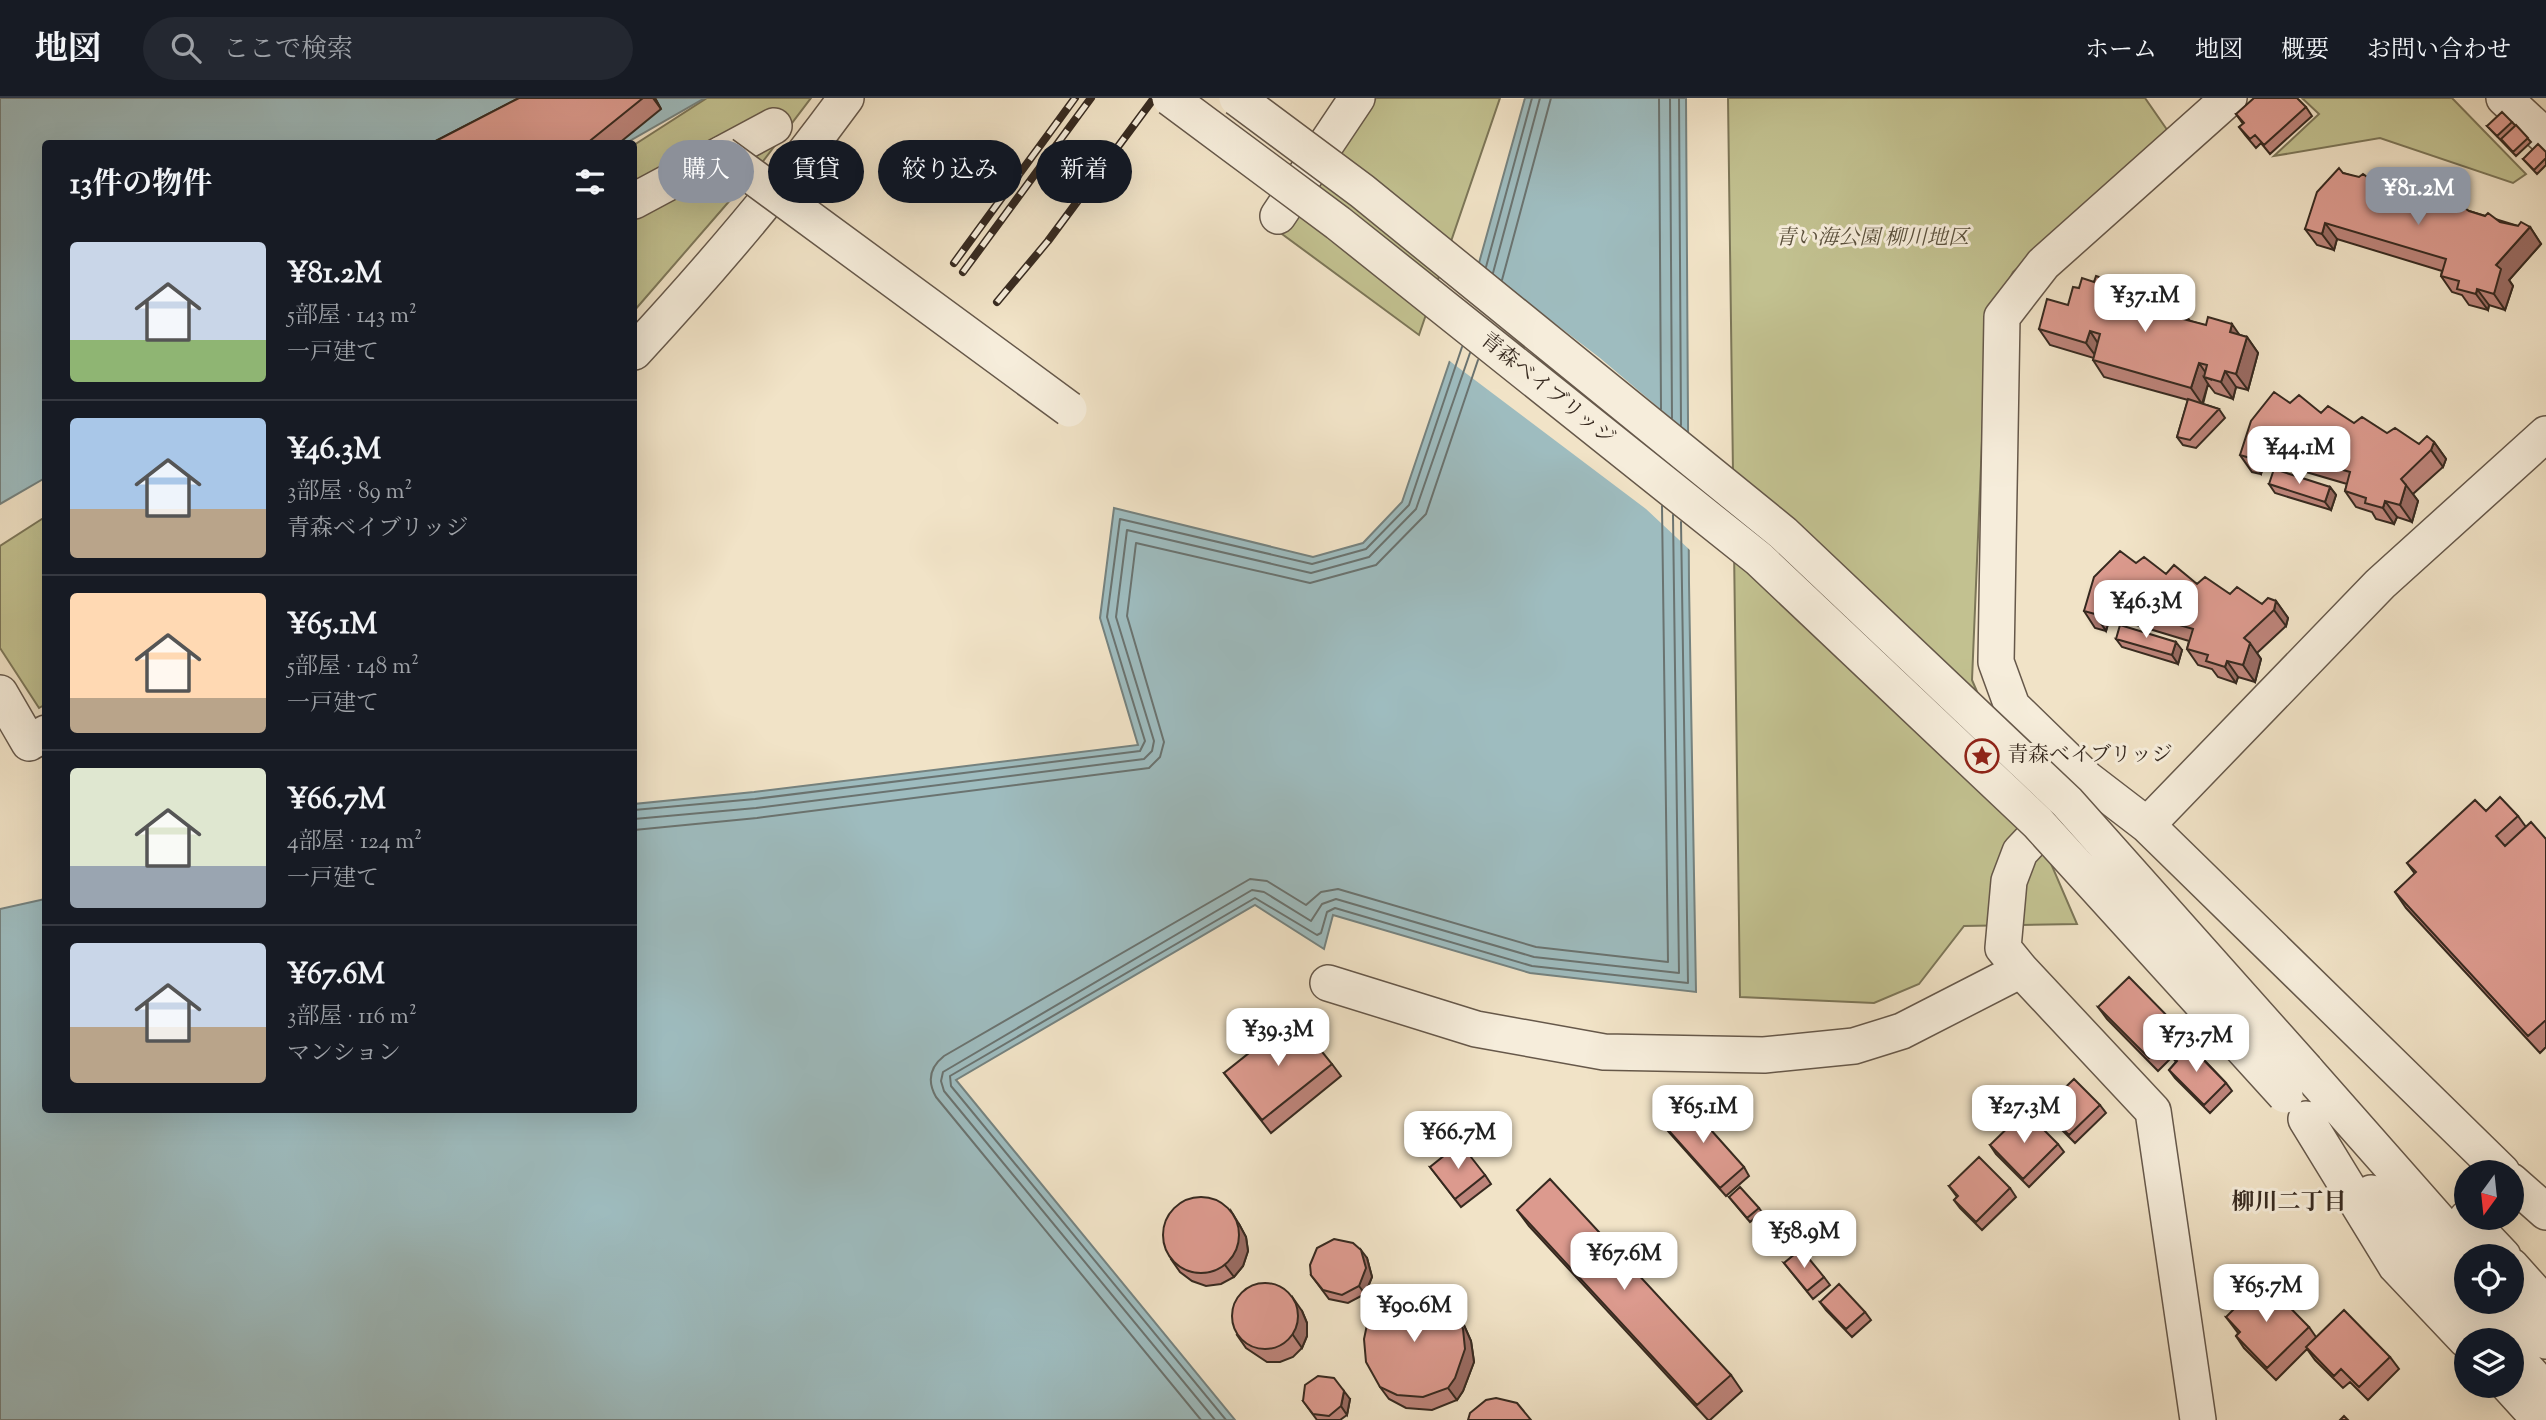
<!DOCTYPE html>
<html lang="ja">
<meta charset="utf-8">
<style>
:root{--surface:#171b24;--page:#242831;--text:#f1f3f6;--muted:#9ea1a6;--line:#363941;--accent:#8c9099}
body{margin:0;font-family:"Sorts Mill Goudy","Noto Serif JP",serif;background:var(--page);color:var(--text);height:100vh;display:flex;flex-direction:column;font-size:26px;white-space:nowrap}
*{box-sizing:border-box;margin:0}
p{font-size:23px;color:var(--muted)}
.icon{flex:none;width:38px;height:38px;fill:none;stroke:currentColor;stroke-width:2;stroke-linecap:round;stroke-linejoin:round}
.map{position:relative;flex:1;overflow:hidden}
.drawer{position:absolute;left:42px;top:42px;width:595px;height:973px;display:flex;flex-direction:column;background:var(--surface);border-radius:7px;box-shadow:0 7px 28px #0002}
.drawer>*{flex:none}
.top-card{position:absolute;left:658px;top:42px;width:665px;height:63px;display:flex;gap:14px}
.needle{width:46px;rotate:195deg}
.buttons{position:absolute;left:2454px;top:1062px;display:grid;gap:14px}
.buttons a{display:grid;place-items:center;width:70px;height:70px;border-radius:50%;background:var(--surface);box-shadow:0 7px 28px #0002;font-size:35px}
.price{position:absolute;translate:-50% -60px;padding:0 16px;border-radius:14px;background:#fff;color:#222;font-size:23px;line-height:46px;filter:drop-shadow(0 2px 4px #0008)}
.price::after{content:'';position:absolute;left:50%;top:42px;width:21px;height:16px;margin-left:-10px;background:inherit;clip-path:polygon(0 0,100% 0,50% 100%)}
.price.active{background:var(--accent);color:#fff}
ul{padding:0;list-style:none}
li{display:flex;align-items:center;gap:21px;height:175px;padding:0 28px}
li+li{border-top:2px solid var(--line)}
li span{display:grid;place-items:center;flex:none;width:196px;height:140px;border-radius:7px;color:#555}
li>.icon{margin-inline-start:auto}
span .icon{width:84px;height:84px;fill:#fffc;stroke-width:1}
li b{font-size:30px}
h2{display:flex;justify-content:space-between;align-items:center;height:84px;padding:0 28px;font-size:30px}
.pill{padding:0 24px;border-radius:32px;background:var(--surface);box-shadow:0 7px 28px #0002;font-size:24px;line-height:63px}
.pill.active{background:var(--accent);color:#fff}
header{display:flex;align-items:center;gap:42px;box-sizing:border-box;height:98px;padding:0 35px;background:var(--surface);border-bottom:2px solid var(--line)}
header strong{font-size:33px}
nav{display:flex;gap:38px;margin-inline-start:auto;font-size:24px}
.search{width:490px;height:63px;background:var(--page);display:flex;align-items:center;gap:18px;box-sizing:border-box;padding:0 24px;border-radius:38px;color:var(--muted);font-size:26px}
.map>svg:first-child{display:block}
.green{fill:#c2c190;stroke:#7c7658;stroke-width:2}
.water{fill:#9ebcbf;stroke:#75827f;stroke-width:2}
.pier{fill:#f1e3c7}
.lines{fill:none;stroke-linecap:round;stroke-linejoin:round}
.shore{stroke:#6a7370;stroke-width:2}
.minor-casing{stroke:#66584a;stroke-width:38}
.minor{stroke:#f6eddb;stroke-width:35}
.rail-casing{stroke:#372a20;stroke-width:8}
.rail{stroke:#f6eddb;stroke-width:5;stroke-dasharray:16;stroke-linecap:butt}
.minor-bridge-casing{stroke:#66584a;stroke-width:38;stroke-linecap:butt}
.minor-bridge{stroke:#f6eddb;stroke-width:35}
.wall{fill:#bd847a;stroke:#372a20;stroke-width:2}
.shaded-wall{fill:#9a6c63;stroke:#372a20;stroke-width:2}
.building{fill:#dc9a8e;stroke:#372a20;stroke-width:2}
.labels{text-anchor:middle;dominant-baseline:central;stroke-width:6;stroke-linejoin:round;paint-order:stroke}
.park-label{font-size:21px;font-style:italic;fill:#5a503c;stroke:#f6eddb}
.street-label{font-size:21px;fill:#372a20;stroke:#f6eddb}
.poi-label{font-size:21px;fill:#372a20;stroke:#f6eddb;text-anchor:start}
.neighbourhood-label{font-size:23px;font-weight:bold;fill:#372a20;stroke:#f6eddb}
</style>
<header>
<strong>地図</strong>
<div class="search"><svg class="icon" aria-label="search" viewBox="0 0 24 24"><circle cx="10" cy="10" r="6"/><path d="M15 15l6 6"/></svg>ここで検索</div>
<nav><a>ホーム</a><a>地図</a><a>概要</a><a>お問い合わせ</a></nav>
</header>
<div class="map">
<svg width="2546" height="1322" viewBox="0 0 2546 1322">
<rect width="100%" height="100%" fill="#f1e3c7"/>
<filter id="stains"><feTurbulence type="fractalNoise" baseFrequency=".00286" numOctaves="4"/><feColorMatrix values="0 0 0 0 .2 0 0 0 0 .09 0 0 0 0 .02 0 0 0 .5 -.17"/></filter>
<radialGradient id="worn" r=".72"><stop offset=".6" stop-color="#630" stop-opacity="0"/><stop offset="1" stop-color="#630" stop-opacity=".3"/></radialGradient>
<path class="green" d="M707 0H811L758 70 634 213V47Z
M1376 0H1500L1419 237 1282 136Z
M1728 0H2145L2170 36 2013 174 1987 225 1972 582 2077 826 1964 828 1919 886 1874 905 1740 899Z
M2302 0H2452L2526 76 2513 85 2380 40 2274 58 2319 16Z
M45 419 46 606 39 610 0 550V448Z"/>
<path class="water" d="M0 0H705L626 45 46 46 45 380 0 406Z
M1525 0H1686L1689 485 1696 894 1530 875 1333 817 1324 851 1255 807 956 982 1235 1322H0V811L45 801 46 1012H634V706L754 694 1138 647 1100 520 1114 410 1313 459 1363 445 1402 404 1460 233Z"/>
<path class="pier" d="M1476 165 1600 260 1691 337 1692 454 1646 411 1447 261Z"/>
<g class="lines">
<path class="shore" d="M1659 0 1661 311
M1670 0 1672 320
M1679 0 1681 327
M1486 169 1532 0
M1493 175 1540 0
M1502 182 1551 0
M634 712 755 701 1140 653 1145 643 1107 519 1120 421 1312 466 1366 451 1409 407 1462 249
M634 721 756 710 1144 661 1152 653 1154 643 1116 519 1127 432 1311 475 1369 459 1416 411 1470 255
M634 732 757 720 1149 670 1160 659 1164 644 1127 518 1136 445 1310 485 1376 467 1426 416 1478 262
M1201 1322 936 999C927 983 930 969 944 958L1250 781 1267 783 1306 807 1321 794 1338 791 1536 849 1668 864 1662 408
M1215 1322 944 993 941 983 943 974 1252 792 1264 794 1311 823 1322 806 1336 801 1534 859 1679 875 1673 417
M1226 1322 951 988 950 978 1255 800 1317 837 1321 835 1327 814 1335 810 1532 868 1688 885 1681 424"/>
<defs>
<path id="minor" d="M2229 0 2043 166 2002 219 1996 564 2012 608 2087 681 2147 727 2502 1074
M2504 0 2546 39
M634 103 774 28
M1278 118 1357 0
M634 254C709 173 781 89 846 0
M0 595 29 645 46 635
M2147 727 2380 486 2546 336
M2021 872 2153 1013 2198 1322
M1328 885 1476 931 1604 954 1764 957 1854 948 1902 933 2021 872 2003 850 2009 783 2020 754 2063 708
M2306 972 2470 1158
M2306 1021 2396 1168 2466 1242
M2511 1083 2546 1114
M2371 1095 2466 1202
M2467 1120 2503 1158
M2511 1168 2546 1207
M2467 1204 2501 1242
M2511 1204 2546 1243
M2511 1254 2546 1293
M2509 1288 2540 1322"/>
</defs>
<use href="#minor" class="minor-casing"/>
<use href="#minor" class="minor"/>
<defs>
<path id="rail" d="M954 165 1075 0
M963 174 1091 0
M997 204 1048 143 1154 0"/>
</defs>
<use href="#rail" class="rail-casing"/>
<use href="#rail" class="rail"/>
<defs>
<path id="minor-bridge" d="M1170 0 1338 125 1759 461 2038 725 2285 997
M1237 0 1362 93 1783 435 2067 704 2306 972
M722 56 1069 311"/>
</defs>
<use href="#minor-bridge" class="minor-bridge-casing"/>
<use href="#minor-bridge" class="minor-bridge"/>
</g>
<path class="wall" d="M519 0H655L661 11 618 46H430Z
M2306 9 2312 18 2270 56 2261 45 2256 50 2245 37 2239 29 2243 26 2236 16Z
M2512 24 2531 44 2516 58 2487 28Z
M2546 54V67L2537 76 2523 61Z
M2343 75 2437 105 2469 113 2518 128 2530 129 2541 146 2509 182 2513 188 2505 212 2489 207 2488 212 2469 207 2462 197 2452 194 2441 178 2442 173 2337 141 2334 152 2317 147 2305 131Z
M2094 184H2114L2120 191 2126 193 2135 207 2142 208 2154 206 2176 205 2190 223 2247 239 2258 255 2248 292 2236 289 2233 301 2215 295 2208 286 2203 306 2219 311 2225 320 2196 350 2183 347 2177 339 2188 302 2104 279 2093 262 2094 260 2050 247 2039 231 2068 207 2079 190Z
M2290 305 2419 346 2434 344 2446 361 2443 369 2413 396 2418 403 2412 424 2397 419 2394 426 2376 421 2372 414 2356 409 2345 393 2347 386 2265 362 2261 376 2252 374 2240 357Z
M2269 386 2330 389 2336 397 2331 412 2275 395Z
M2136 465 2166 476 2262 506 2276 503 2288 520 2286 528 2257 555 2261 561 2255 584 2238 579 2236 585 2218 579 2212 571 2198 567 2187 551 2189 543 2110 519 2106 533 2095 530 2084 513Z
M2116 541 2182 552 2178 566 2122 549Z
M2486 713 2518 718 2526 729 2546 741V949L2540 955 2406 810 2395 794 2415 776 2407 765Z
M2098 909 2180 931 2189 943 2187 944 2226 985 2232 993 2210 1015 2175 980 2169 972 2176 964 2172 959 2158 973 2107 921Z
M1332 966 1341 978 1271 1035 1224 975Z
M2100 1007 2106 1015 2075 1045 2049 1019 2043 1011Z
M1662 1025 1744 1069 1749 1078 1726 1098 1668 1033Z
M2058 1046 2064 1054 2029 1089 1996 1056 1990 1047Z
M1430 1069 1485 1077 1491 1086 1461 1109Z
M1949 1088 2010 1090 2016 1099 1982 1132 1960 1110 1954 1102 1957 1099Z
M1729 1099 1759 1110 1762 1114 1750 1124Z
M1517 1112 1731 1277 1742 1293 1710 1322H1708L1529 1128Z
M1239 1126 1246 1139 1248 1153 1243 1168 1234 1179 1221 1186 1206 1188 1192 1183 1180 1174 1171 1161Z
M1367 1160 1372 1179 1365 1196 1348 1205 1329 1201 1311 1177Z
M1784 1165 1824 1179 1830 1187 1813 1201Z
M1820 1204 1865 1214 1871 1222 1852 1239 1826 1212Z
M1302 1213 1307 1225V1238L1302 1250 1293 1259 1280 1264H1267L1246 1250 1237 1237Z
M2226 1219 2309 1229 2316 1239 2390 1259 2399 1271 2368 1302 2350 1284 2343 1290 2315 1262 2307 1251 2276 1282 2244 1250 2236 1238 2238 1235Z
M1463 1225 1471 1243 1474 1264 1463 1293 1457 1302 1432 1312 1406 1310 1389 1301 1380 1289Z
M1350 1301 1347 1317 1340 1322H1317L1303 1303Z"/>
<path class="shaded-wall" d="M653 0H655L661 11Z
M2325 125 2337 141 2334 152 2322 136Z
M2530 129 2541 146 2509 182 2513 188 2505 212 2494 196 2496 167Z
M2114 184 2124 198 2126 193 2137 209 2124 206 2112 189Z
M2477 191 2489 207 2488 212 2476 196Z
M2176 205 2184 217V215L2196 231 2174 212Z
M2232 226 2243 242 2230 234Z
M2090 233 2101 250 2098 261 2086 245Z
M2247 239 2258 255 2248 292 2236 276Z
M2199 265 2210 281 2204 279 2208 286 2202 306 2191 290Z
M2225 273 2236 289 2233 301 2221 284Z
M2434 344 2446 361 2443 369 2431 352Z
M2254 346 2265 362 2261 376 2250 360Z
M2406 387 2418 403 2412 424 2400 407Z
M2330 389 2336 397 2331 412 2325 404Z
M2385 403 2397 419 2394 426 2383 410Z
M2099 503 2110 519 2106 533 2095 516Z
M2276 503 2288 520 2286 528 2274 512Z
M2176 544 2182 552 2178 566 2172 557Z
M2250 545 2261 561 2255 584 2243 567Z
M2227 563 2238 579 2236 585 2225 569Z
M1231 1113 1239 1126 1246 1139 1248 1153 1243 1168 1234 1179 1225 1167Z
M1361 1152 1367 1160 1372 1179 1365 1196 1359 1188Z
M1293 1200 1302 1213 1307 1225V1238L1302 1250 1293 1237Z
M1454 1212 1463 1225 1471 1243 1474 1264 1463 1293 1457 1302 1448 1290Z
M1344 1293 1350 1301 1347 1317 1341 1308Z"/>
<path class="building" d="M519 0H643L586 46H430Z
M2254 0H2297L2306 9 2264 47 2255 37 2250 41 2239 29 2244 25 2236 16Z
M2502 14 2512 24 2497 38 2487 28Z
M2516 27 2528 40 2513 54 2501 41Z
M2538 46 2546 54V60L2534 72 2523 61Z
M2339 70 2343 75 2359 79 2363 76 2374 84 2391 90 2395 85 2405 94 2423 100V94L2437 105 2455 109 2459 106 2469 113 2485 118 2488 115 2500 124 2518 128 2521 124 2530 129 2496 167 2501 171 2494 196 2477 191 2476 196 2457 191 2459 183 2441 178 2446 161 2325 125 2322 136 2305 131 2317 94Z
M2096 178 2114 184 2112 189 2126 193 2123 203 2142 208 2143 203 2154 206 2155 199 2176 205 2174 212 2184 215 2183 221 2206 227 2208 219 2232 226 2230 234 2247 239 2236 276 2225 273 2221 284 2204 279 2207 267 2199 265 2191 290 2093 262 2100 236 2090 233 2086 245 2039 231 2047 201 2068 207 2073 189 2079 190 2082 180 2094 184Z
M2274 294 2290 305 2299 297 2321 315 2328 308 2354 325 2362 319 2387 335 2395 330 2419 346 2427 338 2434 344 2431 352 2401 381 2406 387 2400 407 2385 403 2383 410 2365 405 2366 400 2345 393 2350 374 2254 346 2250 360 2240 357 2251 323Z
M2188 301 2219 311 2190 342 2177 339Z
M2274 371 2330 389 2325 404 2269 386Z
M2120 453 2136 465 2144 459 2166 476 2174 467 2197 486 2205 479 2230 496 2237 489 2262 506 2268 500 2276 503 2274 512 2244 540 2250 545 2243 567 2227 563 2225 569 2206 563 2208 557 2187 551 2193 531 2099 503 2095 516 2084 513 2094 479Z
M2120 527 2176 544 2172 557 2116 541Z
M2500 699 2518 718 2496 738 2505 748 2531 724 2546 741V922L2528 938 2395 794 2416 774 2407 765 2475 702 2486 713Z
M2129 879 2180 931 2149 960 2098 909Z
M1294 919 1332 966 1262 1022 1224 975Z
M2185 943 2226 985 2204 1007 2169 972 2177 963 2171 957Z
M2074 981 2100 1007 2069 1037 2043 1011Z
M1686 1004 1744 1069 1720 1090 1662 1025Z
M2025 1013 2058 1046 2023 1081 1990 1047Z
M1460 1045 1485 1077 1455 1101 1430 1069Z
M1979 1059 2010 1090 1976 1124 1954 1102 1958 1098 1949 1088Z
M1550 1081 1731 1277 1697 1307 1517 1112Z
M1740 1089 1759 1110 1747 1120 1729 1099Z
M1163 1137a38 38 0 1 1 76 0a38 38 0 1 1-76 0Z
M1334 1141 1353 1145 1361 1152 1366 1170 1359 1188 1342 1197 1323 1192 1311 1177 1310 1167 1317 1150Z
M1801 1151 1824 1179 1807 1193 1784 1165Z
M2263 1182 2309 1229 2267 1270 2236 1238 2240 1234 2226 1219Z
M1232 1218a33 33 0 1 1 66 0a33 33 0 1 1-66 0Z
M1839 1186 1865 1214 1846 1231 1820 1204Z
M1408 1192 1442 1201 1454 1212 1463 1231 1465 1251 1455 1280 1448 1290 1423 1299 1397 1297 1380 1289 1366 1264 1364 1241 1368 1222 1373 1210 1391 1196Z
M2344 1212 2390 1259 2359 1289 2341 1271 2334 1278 2306 1249Z
M1318 1278 1334 1280 1344 1293 1341 1308 1329 1318 1313 1316 1303 1303 1305 1287Z
M1496 1300 1517 1305 1531 1322H1468L1470 1315 1486 1302Z
M2344 1318 2348 1322H2340Z"/>
<defs>
<symbol id="sight-ring" viewBox="-11 -11 22 22"><circle r="9.5" fill="#f6eddb" stroke="#8f2418" stroke-width="1.5"/><path d="M0-6L1.8-2.2L6-1.7L2.9 1.2L3.7 5.4L0 3.3L-3.7 5.4L-2.9 1.2L-6-1.7L-1.8-2.2Z" fill="#8f2418"/></symbol>
</defs>
<g fill-rule="evenodd">
<use href="#sight-ring" x="1963" y="639" width="38" height="38"/>
</g>
<g class="labels">
<g class="park-label">
<text x="1872" y="141">青い海公園 柳川地区</text>
</g>
<g class="street-label">
<text transform="translate(1547 292) rotate(39)">青森ベイブリッジ</text>
</g>
<g class="poi-label">
<text x="2007" y="658">青森ベイブリッジ</text>
</g>
<g class="neighbourhood-label">
<text x="2289" y="1105">柳川二丁目</text>
</g>
</g>
<rect width="100%" height="100%" filter="url(#stains)"/>
<rect width="100%" height="100%" fill="url(#worn)"/>
</svg>
<div class="buttons">
<a><svg class="needle" viewBox="-14 -14 28 28"><path d="M0-13l5 13h-10z" fill="#e53935"/><path d="M0 13l5-13h-10z" fill="#9ea1a6"/></svg></a>
<a><svg class="icon" aria-label="locate" viewBox="0 0 24 24"><circle cx="12" cy="12" r="6"/><path d="M12 2v4M12 18v4M2 12h4M18 12h4"/></svg></a>
<a><svg class="icon" aria-label="layers" viewBox="0 0 24 24"><path d="M12 4l9 5-9 5-9-5zM3 14l9 5 9-5"/></svg></a>
</div>
<b class="price active" style="left:2418px;top:129px">¥81.2M</b>
<b class="price" style="left:2145px;top:236px">¥37.1M</b>
<b class="price" style="left:2299px;top:388px">¥44.1M</b>
<b class="price" style="left:2146px;top:542px">¥46.3M</b>
<b class="price" style="left:1278px;top:970px">¥39.3M</b>
<b class="price" style="left:2196px;top:976px">¥73.7M</b>
<b class="price" style="left:1703px;top:1047px">¥65.1M</b>
<b class="price" style="left:2024px;top:1047px">¥27.3M</b>
<b class="price" style="left:1458px;top:1073px">¥66.7M</b>
<b class="price" style="left:1804px;top:1172px">¥58.9M</b>
<b class="price" style="left:1624px;top:1194px">¥67.6M</b>
<b class="price" style="left:2266px;top:1226px">¥65.7M</b>
<b class="price" style="left:1414px;top:1246px">¥90.6M</b>
<div class="top-card">
<a class="pill active">購入</a>
<a class="pill">賃貸</a>
<a class="pill">絞り込み</a>
<a class="pill">新着</a>
</div>
<section class="drawer">
<h2>13件の物件<svg class="icon" aria-label="filters" viewBox="0 0 24 24"><path d="M4 7h16M4 17h16"/><circle cx="9" cy="7" r="2"/><circle cx="15" cy="17" r="2"/></svg></h2>
<ul>
<li><span style="background:linear-gradient(#c9d6e8 70%,#8fb573 0)"><svg class="icon" aria-label="home" viewBox="0 0 24 24"><path d="M3 11l9-7 9 7M6 9v11h12V9"/></svg></span><div><b>¥81.2M</b><p>5部屋 · 143 m²</p><p>一戸建て</p></div></li>
<li><span style="background:linear-gradient(#a9c7e8 65%,#b9a48a 0)"><svg class="icon" aria-label="home" viewBox="0 0 24 24"><path d="M3 11l9-7 9 7M6 9v11h12V9"/></svg></span><div><b>¥46.3M</b><p>3部屋 · 89 m²</p><p>青森ベイブリッジ</p></div></li>
<li><span style="background:linear-gradient(#ffd9b3 75%,#b9a48a 0)"><svg class="icon" aria-label="home" viewBox="0 0 24 24"><path d="M3 11l9-7 9 7M6 9v11h12V9"/></svg></span><div><b>¥65.1M</b><p>5部屋 · 148 m²</p><p>一戸建て</p></div></li>
<li><span style="background:linear-gradient(#dfe7d0 70%,#9aa5b1 0)"><svg class="icon" aria-label="home" viewBox="0 0 24 24"><path d="M3 11l9-7 9 7M6 9v11h12V9"/></svg></span><div><b>¥66.7M</b><p>4部屋 · 124 m²</p><p>一戸建て</p></div></li>
<li><span style="background:linear-gradient(#c9d6e8 60%,#b9a48a 0)"><svg class="icon" aria-label="home" viewBox="0 0 24 24"><path d="M3 11l9-7 9 7M6 9v11h12V9"/></svg></span><div><b>¥67.6M</b><p>3部屋 · 116 m²</p><p>マンション</p></div></li>
</ul>
</section>
</div>
